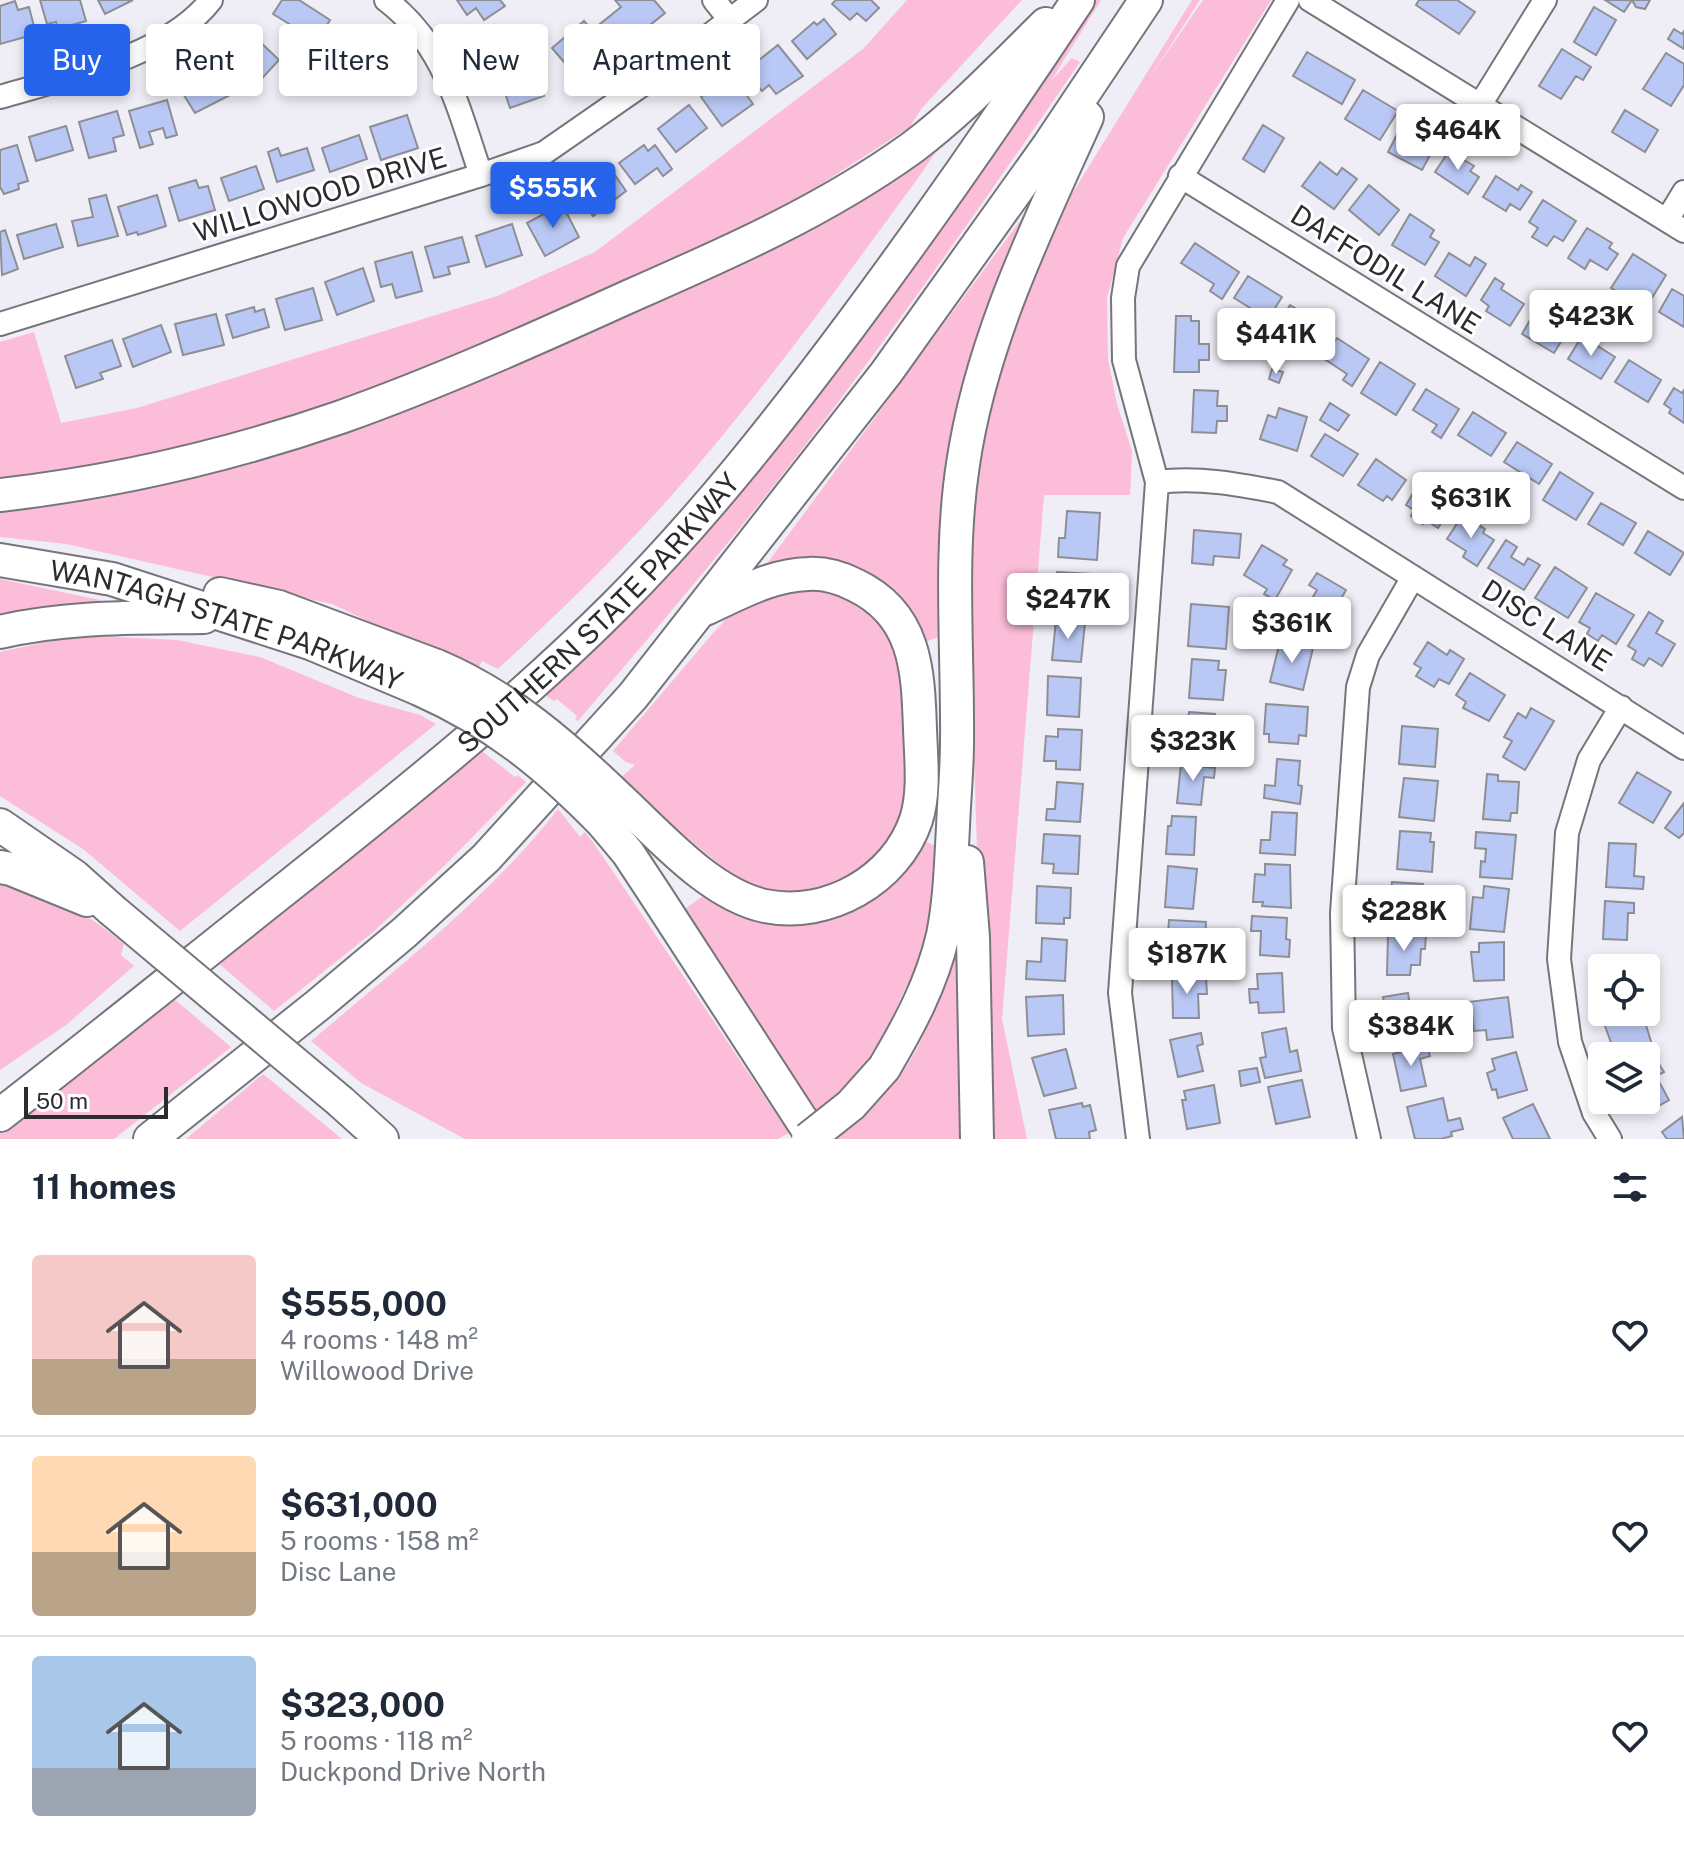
<!DOCTYPE html>
<meta charset="utf-8">
<style>
:root{--surface:#fff;--page:#f6f6f7;--text:#1f2937;--muted:#747a83;--line:#e0e1e3;--accent:#2563eb}
body{margin:0;font-family:"Public Sans",sans-serif;background:var(--page);color:var(--text);height:100vh;display:flex;flex-direction:column;font-size:30px;white-space:nowrap}
*{box-sizing:border-box;margin:0}
p{font-size:26px;color:var(--muted)}
.icon{flex:none;width:44px;height:44px;fill:none;stroke:currentColor;stroke-width:2;stroke-linecap:round;stroke-linejoin:round}
.map{position:relative;height:1139px;overflow:hidden}
.side{display:flex;flex-direction:column;background:var(--surface);flex:1}
.side>*{flex:none}
.banner{position:absolute;left:24px;top:24px;width:800px;height:72px;display:flex;gap:16px}
.fabs{position:absolute;left:1588px;top:954px;display:grid;gap:16px}
.fabs a{display:grid;place-items:center;width:72px;height:72px;border-radius:8px;background:var(--surface);box-shadow:0 4px 12px #0003;font-size:40px}
.scale{position:absolute;left:24px;bottom:20px;width:144px;box-sizing:border-box;padding-left:8px;border:4px solid #2c2b2e;border-top:0;font-size:22px;line-height:28px;white-space:nowrap;color:#2c2b2e;-webkit-text-stroke:6px #fff;paint-order:stroke}
.price{position:absolute;translate:-50% -68px;padding:0 18px;border-radius:8px;background:#fff;color:#222;font-size:26px;line-height:52px;filter:drop-shadow(0 2px 4px #0008)}
.price::after{content:'';position:absolute;left:50%;top:48px;width:24px;height:18px;margin-left:-12px;background:inherit;clip-path:polygon(0 0,100% 0,50% 100%)}
.price.active{background:var(--accent);color:#fff}
ul{padding:0;list-style:none}
li{display:flex;align-items:center;gap:24px;height:200px;padding:0 32px}
li+li{border-top:2px solid var(--line)}
li span{display:grid;place-items:center;flex:none;width:224px;height:160px;border-radius:8px;color:#555}
li>.icon{margin-inline-start:auto}
span .icon{width:96px;height:96px;fill:#fffc;stroke-width:1}
li b{font-size:34px}
h2{display:flex;justify-content:space-between;align-items:center;height:96px;padding:0 32px;font-size:34px}
.chip{padding:0 28px;border-radius:8px;background:var(--surface);box-shadow:0 4px 12px #0003;font-size:28px;line-height:72px}
.chip.active{background:var(--accent);color:#fff}
.map>svg:first-child{display:block}
.green{fill:#fcbdd9}
.building{fill:#bac8f5;stroke:#8d8f95;stroke-width:2}
.lines{fill:none;stroke-linecap:round;stroke-linejoin:round}
.minor-casing{stroke:#77757c;stroke-width:26}
.highway-casing{stroke:#77757c;stroke-width:36}
.minor{stroke:#fff;stroke-width:22}
.highway{stroke:#fff;stroke-width:32}
.highway-bridge-casing{stroke:#77757c;stroke-width:36;stroke-linecap:butt}
.highway-bridge{stroke:#fff;stroke-width:32}
.labels{text-anchor:middle;dominant-baseline:central;stroke-width:6;stroke-linejoin:round;paint-order:stroke}
.street-label{font-size:28px;fill:#2c2b2e;stroke:#fff}
</style>
<div class="map">
<svg width="1684" height="1139" viewBox="0 0 1684 1139">
<rect width="100%" height="100%" fill="#efedf5"/>
<path class="green" d="M907 0H1022L921 109 910 127 804 195 619 288 348 400 171 452 0 487V342L34 332 61 423 137 408 497 296 595 252 863 49Z
M1094 0H1101L1051 81 1072 58 1080 62C977 212 873 361 760 503 701 577 639 649 578 721L575 719 577 716 557 699 554 701 540 692 606 636 689 552 765 460 1046 73Z
M1192 0H1200L1149 79 1203 0H1271L1123 238 1107 298 1108 359 1117 404 1132 451 1130 495H1044L1002 1019 1027 1139H986L969 594 975 464 999 351 1060 213Z
M934 141 937 150 921 174C850 271 780 368 702 460 640 535 570 602 498 669L482 661 476 672 332 604 66 544 0 537V512L260 458Z
M1025 214 982 328 952 429 939 637 921 643 852 566 810 557 766 565Z
M0 579 100 600 93 611 0 623Z
M797 584 869 603 905 657 911 800 881 860 840 891 790 899 732 875 618 780 635 765 626 762 613 751 714 632 747 598Z
M78 635 177 640 260 657 359 698 420 715 436 724 180 931 83 849 0 796V652Z
M478 748 515 777 518 775 526 782 444 866 372 933 274 1011 218 963 424 799Z
M558 809 580 837 585 832 593 842 789 1133 778 1139H465L361 1083 311 1041C396 969 489 898 558 809Z
M920 839 940 848 935 920 917 987 907 984 886 1032 850 1084 818 1114 685 909 708 892 796 923Z
M0 878C47 890 86 912 124 944L121 955 134 966 66 1025 0 1070Z
M957 939 964 1139H836L834 1136C859 1115 887 1094 906 1067 931 1030 943 981 957 939Z
M173 998 231 1047 114 1139H0V1134Z
M263 1074 342 1139H186Z"/>
<path class="building" d="M40 0H80L86 21 58 29 56 22 47 24Z
M98 0H133L105 14Z
M282 0H299L330 20 317 41 273 14Z
M457 0H500L505 6 484 20 476 8 467 15Z
M615 0H654L665 13 620 49 600 24 621 7Z
M836 0H871L879 8 866 21 857 13 850 20 832 4Z
M1419 0H1457L1475 12 1459 34 1416 5Z
M1605 0H1632L1624 12Z
M1632 0H1650L1645 9 1636 7Z
M15 1 18 10 29 7 36 34 0 44V6Z
M1594 7 1616 20 1596 55 1574 42Z
M824 19 836 34 807 59 792 41 814 22 817 25Z
M584 21 607 48 575 75 552 48Z
M1674 29 1682 34 1684 31V49L1668 39Z
M252 34 279 60 252 89 224 64Z
M355 37 385 67 357 95 327 65Z
M531 43 539 67 526 72 529 80 538 77 544 96 510 108 493 56Z
M778 45 803 76 776 94 769 85 762 91 745 71Z
M1562 49 1591 67 1583 80 1576 76 1561 99 1539 86Z
M1307 52 1355 80 1342 104 1293 76Z
M1666 53 1684 64V85L1671 106 1643 89Z
M216 71 230 95 195 113 182 92Z
M732 75 753 104 722 126 701 97Z
M1363 90 1398 111 1380 140 1345 119Z
M167 100 177 135 166 138 163 128 149 132 153 144 140 148 129 111Z
M689 105 707 128 676 152 658 129Z
M1625 110 1658 130 1645 152 1612 132Z
M117 111 124 135 113 138 116 151 89 158 79 122Z
M407 115 418 148 381 160 370 127Z
M1404 121 1438 140 1422 170 1388 152Z
M1263 125 1284 138 1264 172 1243 159Z
M66 126 73 150 36 161 29 137Z
M359 135 367 159 330 172 322 148Z
M17 145 28 181 18 184 19 189 4 194 0 187V150Z
M644 145 648 151 655 145 672 169 663 176 657 168 635 184 619 163Z
M278 148 281 156 307 148 314 170 277 182 268 152Z
M1449 151 1474 166 1470 171 1479 177 1468 194 1435 172Z
M1320 162 1337 175 1342 168 1357 179 1334 209 1302 186Z
M256 166 264 189 229 201 221 178Z
M610 168 626 191 593 216 576 193Z
M1496 176 1518 190 1521 185 1532 192 1520 210 1510 204 1506 211 1483 197Z
M196 180 199 188 208 186 215 210 179 221 169 188Z
M1369 185 1399 210 1379 235 1349 210Z
M106 195 118 236 78 246 72 221 93 217 89 199Z
M157 195 166 226 138 235 137 232 127 235 118 207Z
M1543 200 1576 221 1563 241 1554 236 1547 246 1532 237 1538 228 1529 222Z
M562 204 579 237 545 256 527 223Z
M1410 214 1434 230 1430 237 1439 242 1425 265 1392 245Z
M56 224 63 247 24 259 17 235Z
M512 224 522 255 486 267 476 236Z
M1587 228 1612 243 1609 248 1618 254 1607 270 1590 260 1585 269 1568 258Z
M5 230 18 269 2 275 0 232Z
M462 237 469 262 448 267 450 274 434 278 425 247Z
M1195 243 1239 272 1222 299 1210 291 1214 284 1181 263Z
M412 252 422 291 396 298 392 284 381 287 375 262Z
M1449 253 1470 266 1475 257 1486 264 1466 296 1435 276Z
M1633 254 1666 275 1647 306 1639 301 1637 304 1611 288Z
M363 268 374 301 337 315 325 282Z
M1248 276 1282 297 1268 319 1234 298Z
M1495 278 1504 284 1501 289 1524 304 1510 326 1486 311 1489 306 1481 300Z
M313 288 322 320 285 330 276 299Z
M1672 289 1684 296V327L1659 312Z
M1541 301 1555 310 1549 320 1567 332 1554 353 1522 334Z
M1290 305 1327 327 1308 357 1285 342 1281 348 1268 341Z
M254 307 255 312 264 309 269 327 233 338 226 315Z
M216 314 224 345 183 355 175 324Z
M1176 316H1191V321H1199V344H1209V360H1199V372H1174Z
M161 325 171 352 133 367 123 339Z
M1582 336 1615 357 1601 379 1568 359Z
M1337 338 1369 359 1352 386 1343 380 1347 374 1323 358Z
M112 340 121 366 100 373 103 379 76 388 65 356Z
M1629 360 1661 380 1648 402 1615 382Z
M1380 362 1415 384 1396 415 1361 393Z
M1272 369 1283 372 1279 383 1269 379Z
M1674 388 1682 393 1684 390V423L1669 413 1671 409 1664 404Z
M1426 389 1459 409 1441 438 1432 432 1437 425 1413 410Z
M1194 390 1218 391 1217 406H1227V421H1217L1216 433 1192 432Z
M1330 403 1349 415 1338 431 1320 420Z
M1279 408 1307 417 1297 451 1260 439 1268 415 1276 418Z
M1473 412 1506 433 1491 456 1458 435Z
M1325 434 1358 454 1343 476 1311 456Z
M1517 442 1552 464 1539 484 1504 462Z
M1376 459 1406 480 1392 500 1387 496 1383 501 1358 485Z
M1560 472 1593 493 1576 520 1543 500Z
M1418 485 1437 497 1441 490 1456 499 1438 528 1426 520 1423 524 1411 516 1414 510 1406 505Z
M1601 503 1636 523 1623 545 1588 524Z
M1067 511 1100 513 1097 560 1058 557 1059 538H1065Z
M1460 519 1466 522 1468 519 1485 529 1483 533 1494 540 1477 566 1463 557 1466 551 1447 539Z
M1194 530 1241 534 1239 558 1214 556 1213 565 1192 563Z
M1648 531 1684 553 1670 575 1635 553Z
M1506 540 1517 547 1511 557 1524 565 1528 558 1540 565 1524 590 1488 568Z
M1262 545 1287 560 1283 565 1292 570 1275 600 1264 594 1267 589 1244 575Z
M1555 567 1587 588 1568 618 1535 598Z
M1057 572 1092 574 1089 615 1053 613Z
M1317 573 1346 590 1317 640 1295 627 1317 590 1309 585Z
M1596 593 1634 615 1616 644 1602 635 1598 641 1587 634 1590 628 1579 622Z
M1191 604 1229 607 1226 649 1188 646Z
M1649 612 1663 621 1656 633 1675 644 1662 666 1649 658 1644 666 1632 659 1636 651 1628 646Z
M1056 620 1085 623 1081 662 1052 660Z
M1280 641 1313 648 1303 690 1270 682Z
M1428 642 1447 655 1450 650 1464 659 1449 684 1439 679 1434 687 1416 676 1421 668 1414 664Z
M1192 659 1219 661 1218 670H1226L1223 700 1189 698Z
M1470 673 1505 695 1489 721 1463 708 1466 702 1456 695Z
M1048 676 1081 678 1079 717 1047 715Z
M1266 704 1308 707 1306 736 1299 735 1298 744 1269 742V734H1264Z
M1531 708 1554 721 1525 770 1503 757 1512 741 1504 737 1518 713 1526 718Z
M1189 712 1215 714V723L1222 724 1220 743 1213 742 1212 753 1185 750Z
M1402 726 1438 729 1435 767 1399 764Z
M1058 729 1082 730 1080 770 1056 769V761H1044L1046 736 1058 737Z
M1277 759 1300 761 1298 785 1302 786 1300 804 1264 798 1265 785 1275 786Z
M1181 764 1215 768 1214 778 1204 777 1201 805 1177 803Z
M1637 772 1671 792 1653 823 1619 803Z
M1487 774 1498 775V781L1519 782 1517 813H1511L1510 821 1483 819Z
M1404 778 1438 781 1434 821 1399 817Z
M1057 782 1083 784 1080 822 1046 820 1047 809H1055Z
M1684 803V833L1679 838 1665 828Z
M1272 812 1297 813 1295 855 1260 853 1261 840H1270Z
M1172 816 1196 817 1194 855 1166 854 1168 826H1171Z
M1400 831 1431 833 1430 842H1434L1432 872 1397 869Z
M1476 832 1516 835 1512 879 1480 877 1481 861 1485 862 1486 849 1475 848Z
M1044 834 1080 836 1078 874 1053 873 1054 864 1042 863Z
M1609 843 1636 844 1634 876 1644 877 1643 889 1606 887Z
M1265 864 1290 865 1291 908 1262 906 1263 902H1253L1255 874 1265 875Z
M1168 866 1197 869 1193 909 1165 907Z
M1392 882 1423 884 1422 896H1417L1414 923 1389 920Z
M1037 886 1071 888 1070 918H1064V924L1036 923Z
M1484 886 1509 889 1504 932 1470 929 1473 897 1483 898Z
M1605 901 1634 903V913H1628L1627 940 1603 939Z
M1252 916 1287 918 1286 939 1290 940 1289 957 1260 955 1261 931H1251Z
M1169 920 1206 922 1205 939 1195 938 1193 962 1166 960Z
M1388 934H1426L1425 949H1421L1420 965H1411L1410 975H1387Z
M1042 938 1067 940 1065 981 1026 979 1027 961 1041 962Z
M1504 942V980L1474 981 1471 952H1479V943Z
M1637 958 1638 968H1604V960Z
M1282 973 1284 1012 1259 1013 1258 1002 1250 1003 1249 989H1258L1257 974Z
M1206 977 1207 994H1198L1199 1018H1173L1172 978Z
M1408 993 1414 1031 1389 1035 1383 997Z
M1063 995 1064 1034 1028 1036 1026 997Z
M1508 997 1513 1037 1487 1040 1486 1030 1474 1031 1472 1014 1469 1015 1468 1002Z
M1621 1012H1642L1653 1048 1626 1056H1616L1602 1018Z
M1286 1028 1290 1052 1297 1050 1301 1071 1265 1078 1260 1058 1266 1057 1262 1033Z
M1201 1033 1203 1044 1197 1046 1203 1071 1178 1077 1170 1040Z
M1427 1045 1430 1056 1420 1059 1426 1086 1401 1091 1393 1054Z
M1066 1049 1076 1088 1044 1096 1032 1058Z
M1516 1052 1527 1090 1498 1098 1496 1089 1492 1090 1487 1073 1495 1070 1492 1059Z
M1656 1059 1664 1072 1656 1076 1669 1100 1646 1113 1639 1100H1646V1065Z
M1257 1068 1260 1082 1241 1086 1239 1071Z
M1302 1080 1310 1117 1276 1124 1268 1087Z
M1214 1085 1220 1123 1187 1129 1182 1100H1186L1184 1091Z
M1443 1098 1448 1121 1460 1118 1463 1129 1451 1132 1452 1136 1441 1139H1415L1407 1107Z
M1082 1103 1083 1107 1090 1105 1096 1130 1089 1132 1090 1139H1056L1049 1110Z
M1533 1104 1550 1139H1513L1503 1118Z
M1682 1117 1684 1139H1667L1662 1132Z"/>
<g class="lines">
<defs>
<path id="minor" d="M386 0C445 45 458 108 481 175
M714 0 729 19
M1310 0 1684 231
M0 97C65 78 168 56 211 0
M1480 105 1545 0
M1180 176 1684 488
M1667 220 1684 192
M0 324 481 175 544 153 665 69 756 0
M1157 482C1199 477 1237 484 1278 492L1684 748
M1138 1139 1120 993 1157 482 1124 360 1123 298 1128 266 1288 0
M1369 1139 1344 1028 1342 913 1358 687 1368 655 1413 577
M1610 1139 1594 1113 1570 1042 1559 959 1567 833 1589 760 1621 707"/>
<g id="highway">
<path d="M0 495C116 482 231 455 341 417 439 382 535 339 630 296 728 253 826 210 913 147 961 111 1003 66 1046 24"/>
<path id="s1" d="M0 560 112 579 310 643 419 689"/>
<path d="M220 594 279 607 437 666"/>
<path d="M0 632C67 616 136 618 204 617"/>
<path d="M620 799C660 836 710 894 765 906 827 919 896 880 916 820 925 792 921 759 920 729 918 669 916 614 855 585 841 578 823 573 808 574 771 575 738 594 705 609"/>
<path d="M602 822 628 853 657 897 814 1139"/>
<path d="M0 825 74 876 112 910"/>
<path d="M967 862 973 937 977 1139"/>
<path d="M0 867 11 869 87 900"/>
<path d="M884 1068C909 1026 932 983 943 935 950 900 951 863 953 827 954 799 957 770 957 742 958 650 949 555 963 464 981 341 1037 228 1087 117"/>
<path d="M341 1102 382 1139"/>
<path id="s2" d="M0 1115C97 1040 193 962 289 886 401 797 515 706 616 605 703 518 780 420 853 322 931 217 1006 109 1078 0"/>
<path d="M150 1139 318 1005 405 932 486 858 633 696 886 373 1049 145 1146 0"/>
</g>
</defs>
<use href="#minor" class="minor-casing"/>
<use href="#highway" class="highway-casing"/>
<use href="#minor" class="minor"/>
<use href="#highway" class="highway"/>
<defs>
<path id="highway-bridge" d="M437 666C508 696 565 746 620 799
M419 689C495 723 544 763 602 822
M112 910 341 1102
M808 1139 851 1105 884 1068"/>
</defs>
<use href="#highway-bridge" class="highway-bridge-casing"/>
<use href="#highway-bridge" class="highway-bridge"/>
</g>
<g class="labels">
<g class="street-label">
<text transform="translate(320 194) rotate(-17)">WILLOWOOD DRIVE</text>
<text transform="translate(1386 269) rotate(32)">DAFFODIL LANE</text>
<text stroke="none"><textPath href="#s2" startOffset="782">SOUTHERN STATE PARKWAY</textPath></text>
<text transform="translate(1547 625) rotate(32)">DISC LANE</text>
<text stroke="none"><textPath href="#s1" startOffset="236">WANTAGH STATE PARKWAY</textPath></text>
</g>
</g>
</svg>
<div class="fabs">
<a><svg class="icon" aria-label="locate" viewBox="0 0 24 24"><circle cx="12" cy="12" r="6"/><path d="M12 2v4M12 18v4M2 12h4M18 12h4"/></svg></a>
<a><svg class="icon" aria-label="layers" viewBox="0 0 24 24"><path d="M12 4l9 5-9 5-9-5zM3 14l9 5 9-5"/></svg></a>
</div>
<div class="scale">50 m</div>
<b class="price" style="left:1458px;top:172px">$464K</b>
<b class="price active" style="left:553px;top:230px">$555K</b>
<b class="price" style="left:1591px;top:358px">$423K</b>
<b class="price" style="left:1276px;top:376px">$441K</b>
<b class="price" style="left:1471px;top:540px">$631K</b>
<b class="price" style="left:1068px;top:641px">$247K</b>
<b class="price" style="left:1292px;top:665px">$361K</b>
<b class="price" style="left:1193px;top:783px">$323K</b>
<b class="price" style="left:1404px;top:953px">$228K</b>
<b class="price" style="left:1187px;top:996px">$187K</b>
<b class="price" style="left:1411px;top:1068px">$384K</b>
<div class="banner">
<a class="chip active">Buy</a>
<a class="chip">Rent</a>
<a class="chip">Filters</a>
<a class="chip">New</a>
<a class="chip">Apartment</a>
</div>
</div>
<section class="side">
<h2>11 homes<svg class="icon" aria-label="filters" viewBox="0 0 24 24"><path d="M4 7h16M4 17h16"/><circle cx="9" cy="7" r="2"/><circle cx="15" cy="17" r="2"/></svg></h2>
<ul>
<li><span style="background:linear-gradient(#f6c9c9 65%,#b9a48a 0)"><svg class="icon" aria-label="home" viewBox="0 0 24 24"><path d="M3 11l9-7 9 7M6 9v11h12V9"/></svg></span><div><b>$555,000</b><p>4 rooms · 148 m²</p><p>Willowood Drive</p></div><svg class="icon" aria-label="heart" viewBox="0 0 24 24"><path d="M12 20l-8-8c-3-5 5-10 8-4 3-6 11-1 8 4z"/></svg></li>
<li><span style="background:linear-gradient(#ffd9b3 60%,#b9a48a 0)"><svg class="icon" aria-label="home" viewBox="0 0 24 24"><path d="M3 11l9-7 9 7M6 9v11h12V9"/></svg></span><div><b>$631,000</b><p>5 rooms · 158 m²</p><p>Disc Lane</p></div><svg class="icon" aria-label="heart" viewBox="0 0 24 24"><path d="M12 20l-8-8c-3-5 5-10 8-4 3-6 11-1 8 4z"/></svg></li>
<li><span style="background:linear-gradient(#a9c7e8 70%,#9aa5b1 0)"><svg class="icon" aria-label="home" viewBox="0 0 24 24"><path d="M3 11l9-7 9 7M6 9v11h12V9"/></svg></span><div><b>$323,000</b><p>5 rooms · 118 m²</p><p>Duckpond Drive North</p></div><svg class="icon" aria-label="heart" viewBox="0 0 24 24"><path d="M12 20l-8-8c-3-5 5-10 8-4 3-6 11-1 8 4z"/></svg></li>
</ul>
</section>
